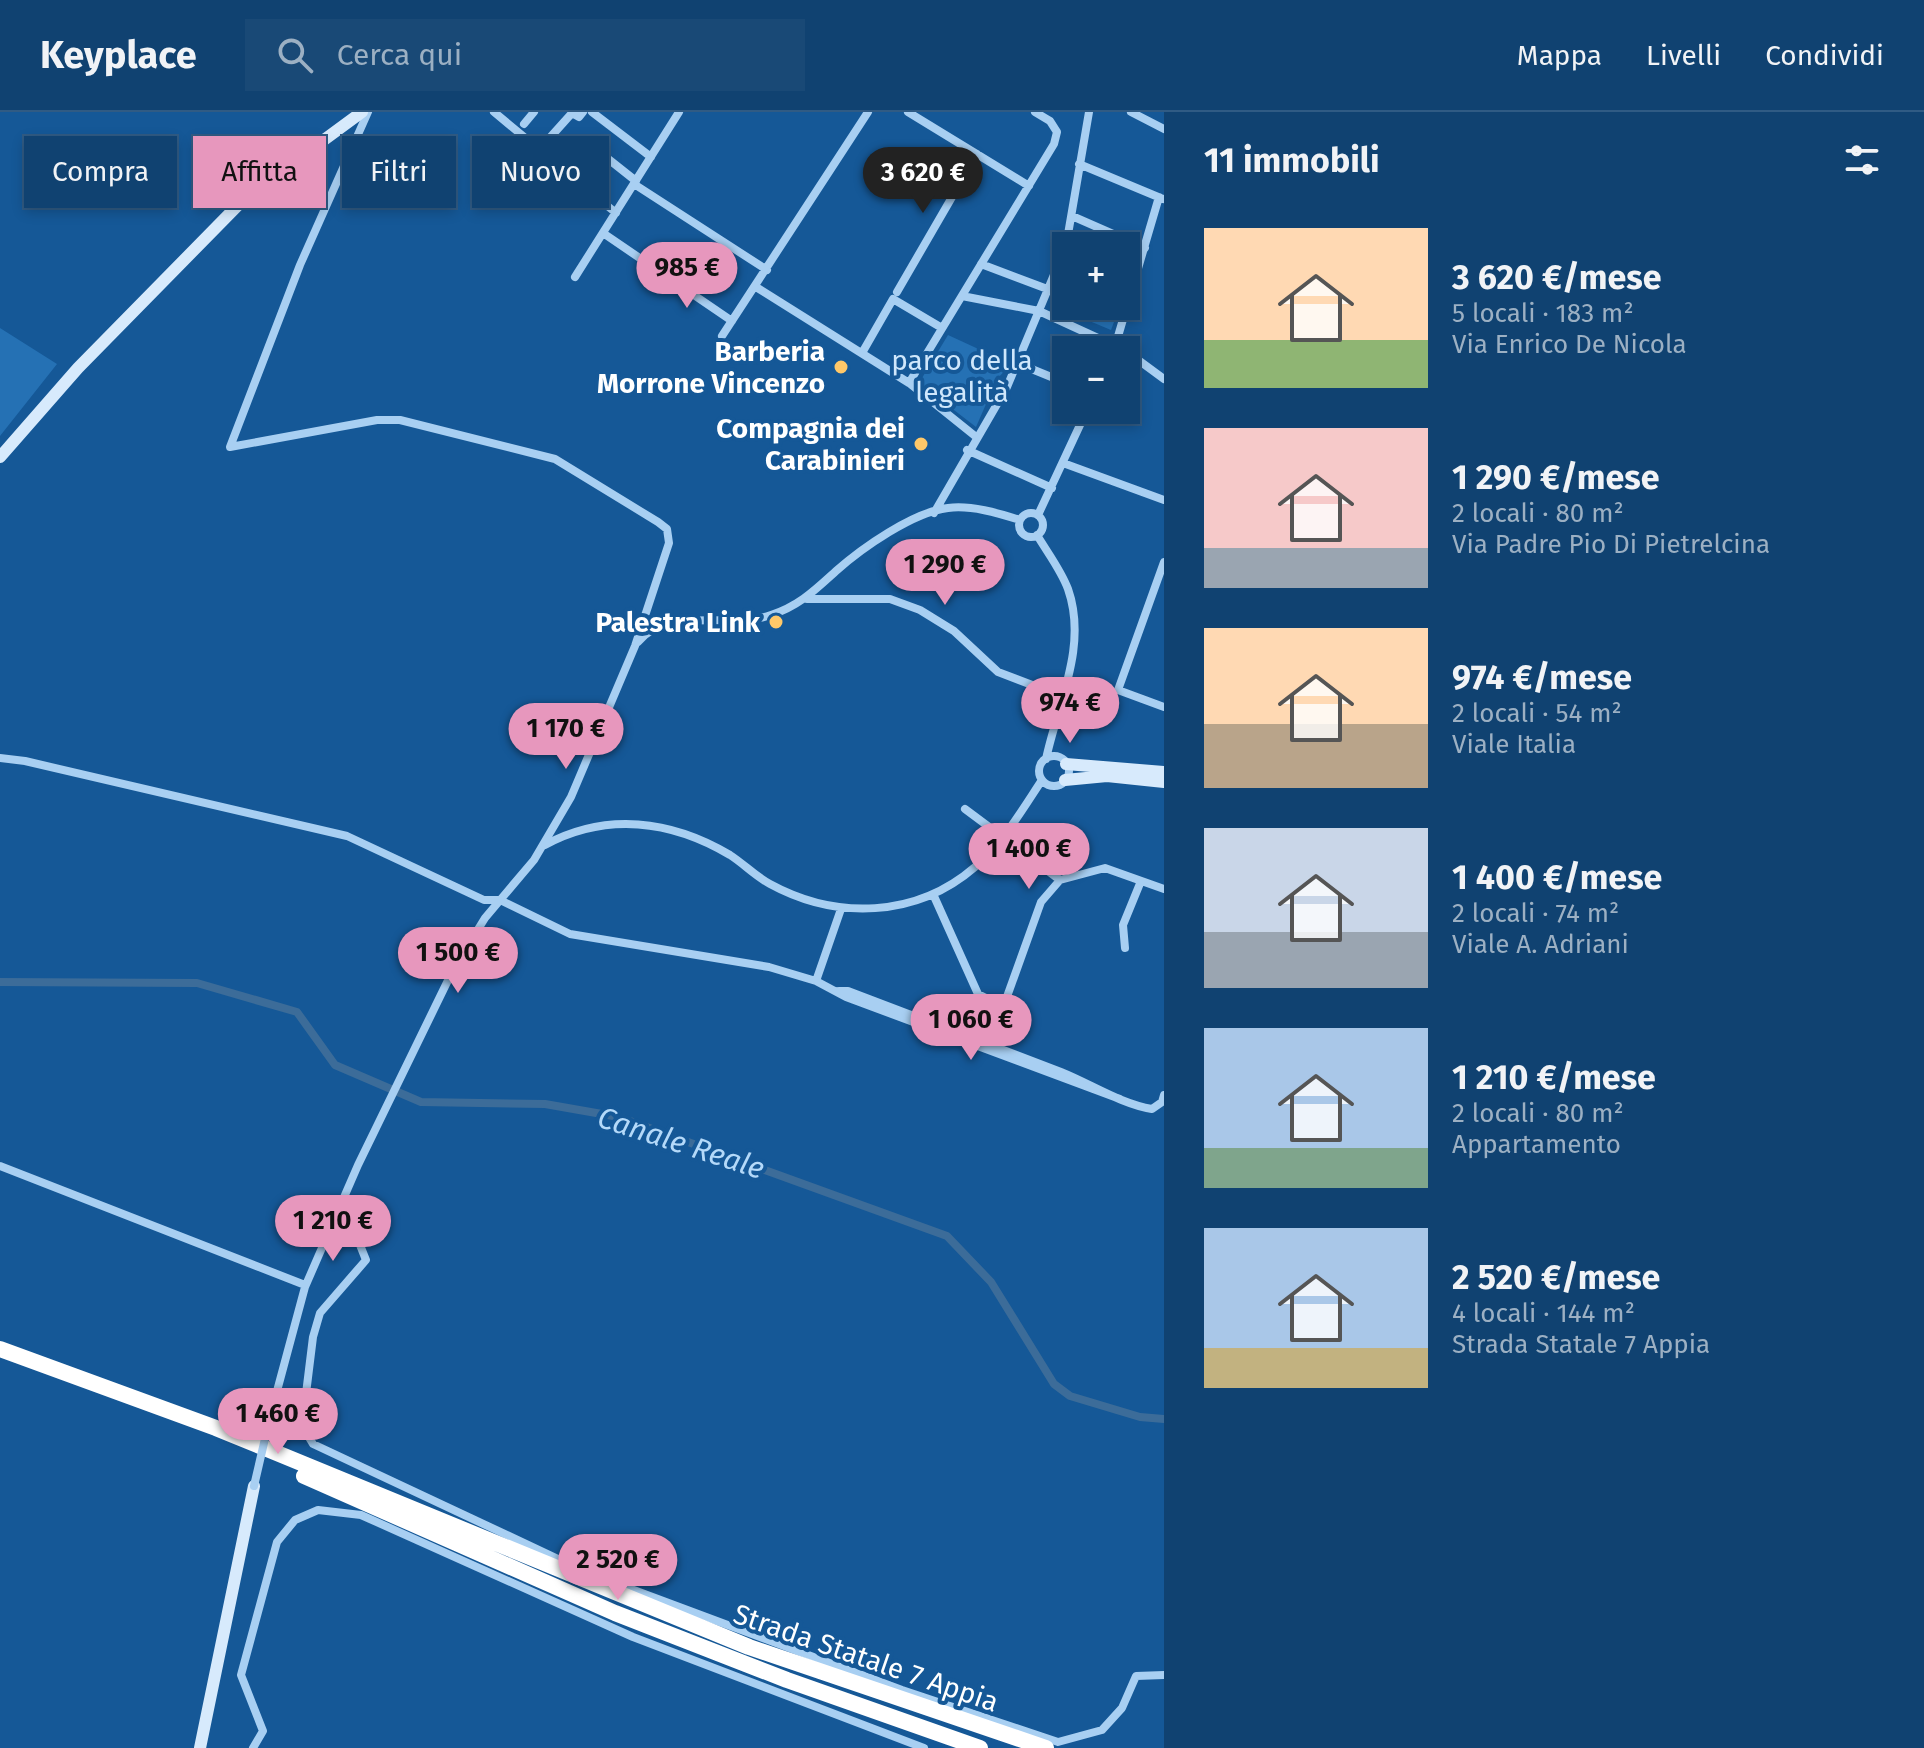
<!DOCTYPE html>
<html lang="it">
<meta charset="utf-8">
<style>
:root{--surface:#104271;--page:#194976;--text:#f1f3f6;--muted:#9cb0c3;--line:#305b84;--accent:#e797bd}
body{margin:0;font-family:"Fira Sans",sans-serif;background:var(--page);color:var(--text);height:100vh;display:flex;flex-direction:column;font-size:30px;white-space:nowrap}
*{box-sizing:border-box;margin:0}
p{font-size:26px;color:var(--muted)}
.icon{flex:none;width:44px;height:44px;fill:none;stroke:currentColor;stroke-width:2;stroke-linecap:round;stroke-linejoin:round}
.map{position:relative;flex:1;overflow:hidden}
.sheet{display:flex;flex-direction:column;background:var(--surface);width:760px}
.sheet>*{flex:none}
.top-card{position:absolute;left:24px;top:24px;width:760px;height:72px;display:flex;gap:16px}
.buttons{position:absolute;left:1052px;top:120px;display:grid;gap:16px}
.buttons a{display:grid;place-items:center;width:88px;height:88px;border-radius:0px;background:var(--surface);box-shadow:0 4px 12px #0003,0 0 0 2px var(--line);font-size:40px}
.price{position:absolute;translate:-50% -68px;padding:0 18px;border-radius:28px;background:var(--accent);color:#111;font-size:26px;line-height:52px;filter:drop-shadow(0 2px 4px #0008)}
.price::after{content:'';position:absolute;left:50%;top:48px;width:24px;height:18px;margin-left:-12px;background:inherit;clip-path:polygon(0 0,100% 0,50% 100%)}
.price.on{background:#222;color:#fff}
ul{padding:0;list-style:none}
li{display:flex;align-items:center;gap:24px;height:200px;padding:0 40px}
li span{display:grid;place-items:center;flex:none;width:224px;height:160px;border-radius:0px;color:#555}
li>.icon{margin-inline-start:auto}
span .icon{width:96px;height:96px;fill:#fffc;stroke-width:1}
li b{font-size:34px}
h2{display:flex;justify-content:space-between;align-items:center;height:96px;padding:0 40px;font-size:34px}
.pill{padding:0 28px;border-radius:0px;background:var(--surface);box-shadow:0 4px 12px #0003,0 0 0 2px var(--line);font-size:28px;line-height:72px}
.pill.on{background:var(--accent);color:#111}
header{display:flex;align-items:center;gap:48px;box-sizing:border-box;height:112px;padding:0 40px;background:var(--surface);border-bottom:2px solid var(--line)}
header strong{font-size:38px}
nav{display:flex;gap:44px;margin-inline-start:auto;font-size:28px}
.search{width:560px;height:72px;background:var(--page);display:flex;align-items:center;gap:20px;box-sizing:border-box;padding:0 28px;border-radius:0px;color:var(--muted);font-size:30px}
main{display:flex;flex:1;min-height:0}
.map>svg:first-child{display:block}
.green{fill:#2571b4}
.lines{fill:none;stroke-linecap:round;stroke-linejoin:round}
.canal{stroke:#3c6c99;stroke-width:8}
.street{stroke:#a8cff2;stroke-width:8}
.secondary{stroke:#d7eafc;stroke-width:12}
.highway{stroke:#fff;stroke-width:16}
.street-bridge{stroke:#a8cff2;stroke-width:8}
.poi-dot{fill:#ffc869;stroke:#155897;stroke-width:3}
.labels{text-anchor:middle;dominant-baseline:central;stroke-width:8;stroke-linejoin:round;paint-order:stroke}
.poi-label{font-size:28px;font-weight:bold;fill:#fff;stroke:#155897;text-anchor:end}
.park-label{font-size:28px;fill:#cfe7fc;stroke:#155897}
.street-label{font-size:28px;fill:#fff;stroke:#155897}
.water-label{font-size:30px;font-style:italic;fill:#b4d9f9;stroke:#155897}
</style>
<header>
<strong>Keyplace</strong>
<div class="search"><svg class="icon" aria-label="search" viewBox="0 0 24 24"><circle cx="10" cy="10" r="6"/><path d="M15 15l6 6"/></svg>Cerca qui</div>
<nav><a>Mappa</a><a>Livelli</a><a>Condividi</a></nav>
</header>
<main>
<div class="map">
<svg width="1164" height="1636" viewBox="0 0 1164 1636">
<rect width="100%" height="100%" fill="#155897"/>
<path class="green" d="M1059 170 1066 173V194H1120L1111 218 1051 193Z
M0 216 57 252 0 324Z
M948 223 1011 252 997 267 976 315 919 271Z"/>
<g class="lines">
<path class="canal" d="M0 870 197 871 297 900 335 953 421 990 545 992 619 1005 947 1124 991 1170 1054 1272 1070 1284 1140 1305 1164 1307"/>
<path class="street" d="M494 0 616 101
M592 0 651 45
M908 0 1029 74
M1131 0 1164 17
M524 12 534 0
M546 30 572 1 579 5 583 0
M567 47 583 27 636 69
M1079 52 1163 87
M634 72 767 158
M1072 104 1145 136
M603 121 732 209
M1066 134 1089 0
M981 152 1050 178
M575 165 679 0
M756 175 909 271 975 324
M897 180 977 42
M962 184 1039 199 1124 238
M722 224 868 0
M1114 238 1159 85
M1126 239 1164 267
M862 241 893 187 942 216
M1017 251 1066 271
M909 271 1054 32 1057 20 1050 9 1035 0
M967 338 1052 376
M1063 351 1164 388
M934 401 1007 275 1066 134
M1019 413a12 12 0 1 1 24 0a12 12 0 1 1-24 0Z
M1038 403 1087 298
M1037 423C1047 440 1061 458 1068 477 1088 534 1058 591 1046 647
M1164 450 1118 578 1164 595
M807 487H890L920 498 954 519 998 560 1061 584
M638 530C668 493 729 518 771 503 799 494 815 478 836 459 862 436 913 400 948 396 971 393 998 401 1020 408
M1039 659a15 15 0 1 1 30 0a15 15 0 1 1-30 0Z
M0 646 25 649 347 724 484 788H500L570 822 769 855 816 869 846 885 1120 987
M965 697 1060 768
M545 733C606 700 671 708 730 743 744 752 755 764 770 772 836 808 916 806 975 755 1003 731 1022 698 1042 668
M933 782 978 882 1004 895
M1125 836 1123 813 1141 769
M816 869 841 797
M839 879H848C919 906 990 933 1061 960 1091 972 1121 992 1152 997L1162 990 1164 983
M990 932 1041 790 1060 768 1105 756 1164 777
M0 1054 305 1173
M333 1111 360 1133 366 1148 320 1201 313 1225 302 1314 313 1332 590 1462
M270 1305 305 1175 358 1053 453 858 485 806 534 748 571 685 635 534 669 431 667 417 658 410 555 347 400 308H377L230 335 300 153 368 0
M607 1468 902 1578 1058 1630 1102 1618 1122 1596 1136 1564 1164 1563
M253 1636 263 1619 241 1563 277 1430 295 1408 318 1398 361 1403 633 1525 924 1636"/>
<path class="secondary" d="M0 345 78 256 245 86 362 0
M1066 652 1164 660
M1065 668 1107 664 1164 670
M200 1636 254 1374"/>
<path class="highway" d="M0 1237 216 1316 749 1535 1046 1636
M304 1364 615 1501 787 1568 980 1636"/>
<path class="street-bridge" d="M254 1374 270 1305"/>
</g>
<g class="poi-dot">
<circle cx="841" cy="255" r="8"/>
<circle cx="921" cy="332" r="8"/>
<circle cx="776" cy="510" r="8"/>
</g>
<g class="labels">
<g class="poi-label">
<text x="825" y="239">Barberia<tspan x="825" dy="32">Morrone Vincenzo</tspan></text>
<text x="905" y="316">Compagnia dei<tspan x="905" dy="32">Carabinieri</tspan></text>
<text x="760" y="510">Palestra Link</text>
</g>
<g class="park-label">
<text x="962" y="248">parco della<tspan x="962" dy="32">legalità</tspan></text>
</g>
<g class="street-label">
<text transform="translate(866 1546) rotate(19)">Strada Statale 7 Appia</text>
</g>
<g class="water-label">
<text transform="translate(681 1031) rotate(18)">Canale Reale</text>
</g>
</g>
</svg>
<div class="buttons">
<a>+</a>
<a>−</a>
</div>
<b class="price on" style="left:923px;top:103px">3 620 €</b>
<b class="price" style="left:687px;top:198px">985 €</b>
<b class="price" style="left:945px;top:495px">1 290 €</b>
<b class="price" style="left:1070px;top:633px">974 €</b>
<b class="price" style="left:566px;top:659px">1 170 €</b>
<b class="price" style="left:1029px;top:779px">1 400 €</b>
<b class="price" style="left:458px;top:883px">1 500 €</b>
<b class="price" style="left:971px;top:950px">1 060 €</b>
<b class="price" style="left:333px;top:1151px">1 210 €</b>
<b class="price" style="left:278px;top:1344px">1 460 €</b>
<b class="price" style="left:618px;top:1490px">2 520 €</b>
<div class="top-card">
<a class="pill">Compra</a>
<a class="pill on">Affitta</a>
<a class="pill">Filtri</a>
<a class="pill">Nuovo</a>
</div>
</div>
<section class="sheet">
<h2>11 immobili<svg class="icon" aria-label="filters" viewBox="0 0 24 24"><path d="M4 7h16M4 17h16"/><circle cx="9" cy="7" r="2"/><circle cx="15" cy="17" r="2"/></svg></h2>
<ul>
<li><span style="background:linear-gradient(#ffd9b3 70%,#8fb573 0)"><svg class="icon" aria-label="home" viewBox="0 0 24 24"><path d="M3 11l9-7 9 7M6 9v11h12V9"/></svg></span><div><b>3 620 €/mese</b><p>5 locali · 183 m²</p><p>Via Enrico De Nicola</p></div></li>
<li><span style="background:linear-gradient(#f6c9c9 75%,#9aa5b1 0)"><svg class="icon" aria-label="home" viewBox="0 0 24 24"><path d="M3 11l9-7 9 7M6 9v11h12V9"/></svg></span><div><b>1 290 €/mese</b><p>2 locali · 80 m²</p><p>Via Padre Pio Di Pietrelcina</p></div></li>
<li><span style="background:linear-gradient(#ffd9b3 60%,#b9a48a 0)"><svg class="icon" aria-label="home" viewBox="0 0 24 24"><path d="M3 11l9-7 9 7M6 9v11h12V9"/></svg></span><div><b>974 €/mese</b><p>2 locali · 54 m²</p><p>Viale Italia</p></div></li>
<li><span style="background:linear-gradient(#c9d6e8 65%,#9aa5b1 0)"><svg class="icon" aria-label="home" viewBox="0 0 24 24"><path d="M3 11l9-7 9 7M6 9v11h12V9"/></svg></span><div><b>1 400 €/mese</b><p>2 locali · 74 m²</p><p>Viale A. Adriani</p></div></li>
<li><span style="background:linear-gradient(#a9c7e8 75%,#7fa58c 0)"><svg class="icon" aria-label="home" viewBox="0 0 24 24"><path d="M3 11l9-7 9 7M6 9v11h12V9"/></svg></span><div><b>1 210 €/mese</b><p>2 locali · 80 m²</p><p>Appartamento</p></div></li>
<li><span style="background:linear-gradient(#a9c7e8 75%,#c2b280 0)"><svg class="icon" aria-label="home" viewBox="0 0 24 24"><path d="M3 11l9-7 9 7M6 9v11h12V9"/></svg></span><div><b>2 520 €/mese</b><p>4 locali · 144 m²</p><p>Strada Statale 7 Appia</p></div></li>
</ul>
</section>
</main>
